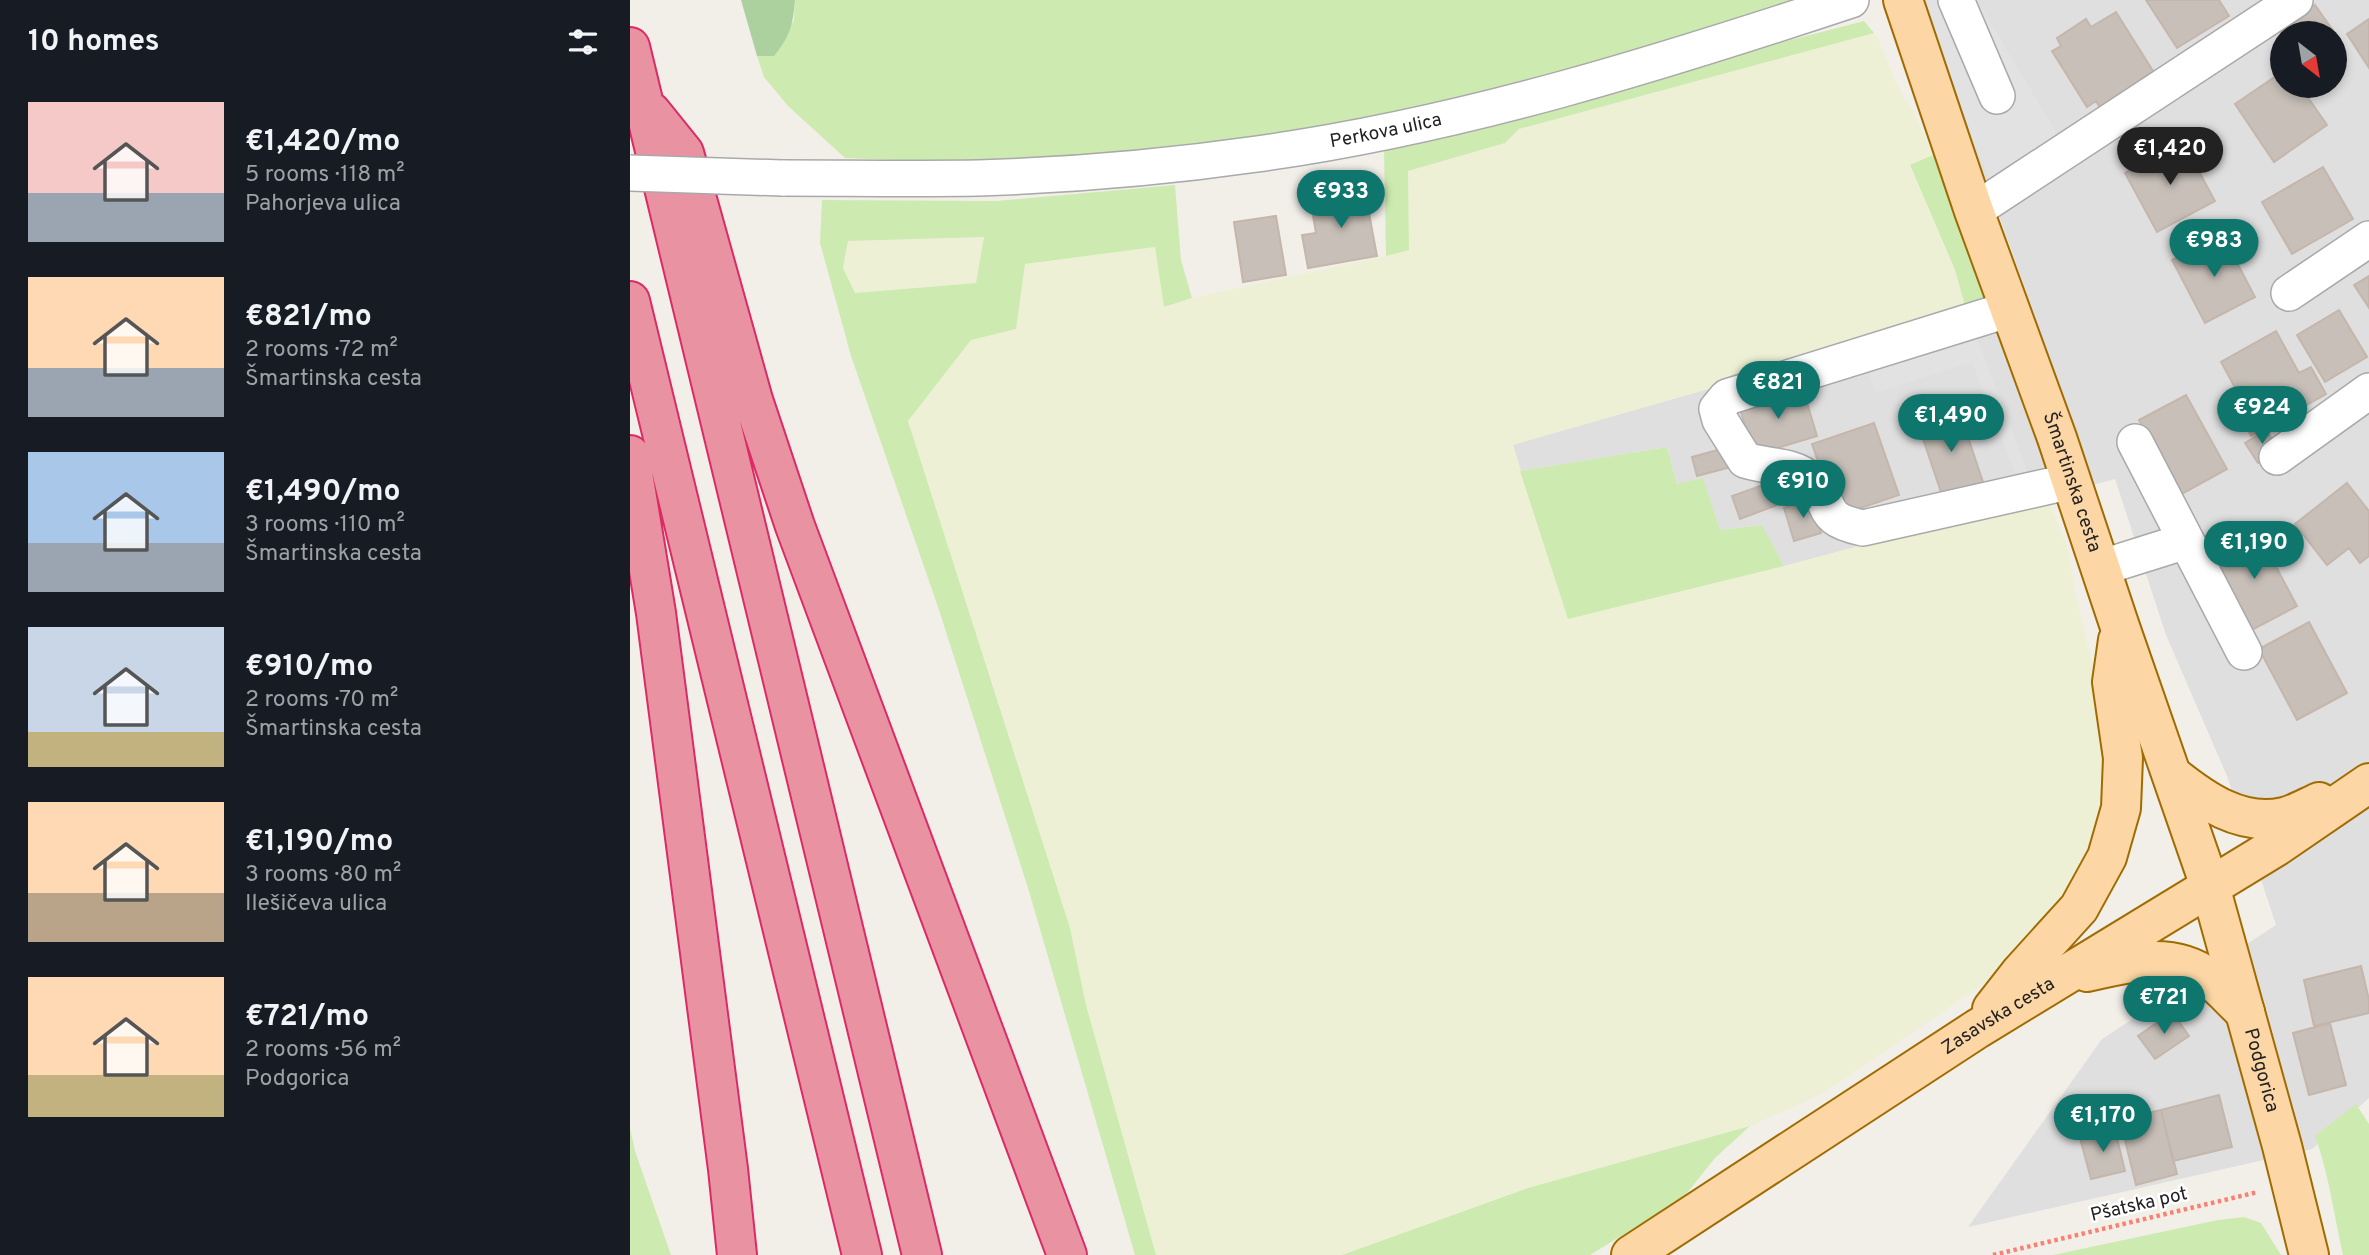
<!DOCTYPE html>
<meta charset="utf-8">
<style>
:root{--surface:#171b24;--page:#20242c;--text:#f1f3f6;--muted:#9ea1a6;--accent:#0f766e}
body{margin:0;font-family:Overpass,sans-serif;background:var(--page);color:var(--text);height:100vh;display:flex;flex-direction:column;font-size:26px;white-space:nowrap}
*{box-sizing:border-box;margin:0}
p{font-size:23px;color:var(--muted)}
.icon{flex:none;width:38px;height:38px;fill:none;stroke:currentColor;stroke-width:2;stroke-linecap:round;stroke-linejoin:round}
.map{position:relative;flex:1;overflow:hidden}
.details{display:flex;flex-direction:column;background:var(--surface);width:630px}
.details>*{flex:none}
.needle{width:46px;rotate:149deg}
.fabs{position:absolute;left:1640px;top:21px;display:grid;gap:14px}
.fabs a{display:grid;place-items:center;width:77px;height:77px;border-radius:50%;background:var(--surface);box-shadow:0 4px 10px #0003;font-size:35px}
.price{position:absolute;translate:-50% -60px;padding:0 16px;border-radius:24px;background:var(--accent);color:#fff;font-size:23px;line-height:46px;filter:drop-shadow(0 2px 4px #0008)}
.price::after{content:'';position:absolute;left:50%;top:42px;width:21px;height:16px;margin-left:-10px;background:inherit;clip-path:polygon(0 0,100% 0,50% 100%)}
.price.on{background:#222;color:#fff}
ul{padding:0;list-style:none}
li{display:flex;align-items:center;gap:21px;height:175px;padding:0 28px}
li span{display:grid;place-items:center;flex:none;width:196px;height:140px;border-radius:0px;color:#555}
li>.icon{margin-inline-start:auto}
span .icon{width:84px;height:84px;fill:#fffc;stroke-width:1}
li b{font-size:30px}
h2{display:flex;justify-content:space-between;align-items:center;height:84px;padding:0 28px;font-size:30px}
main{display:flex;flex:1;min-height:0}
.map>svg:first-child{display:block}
.residential{fill:#e0dfdf;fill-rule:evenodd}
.farmland{fill:#eef0d5}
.grass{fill:#cdebb0;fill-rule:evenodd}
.forest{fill:#add19e}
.parking{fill:#e2e2e2}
.building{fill:#c7bfb8;stroke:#c4b6ab;stroke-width:2}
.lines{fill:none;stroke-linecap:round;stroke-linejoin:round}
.minor-casing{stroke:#a9a9a9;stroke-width:38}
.major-casing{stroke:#a06b00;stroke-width:42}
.highway-casing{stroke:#dc2a67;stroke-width:42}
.path{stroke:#fa8072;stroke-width:4.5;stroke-dasharray:3.5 3.5;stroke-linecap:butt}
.minor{stroke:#fff;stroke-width:35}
.major{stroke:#fcd6a4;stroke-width:38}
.highway{stroke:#e892a2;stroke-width:38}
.minor-bridge-casing{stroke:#a9a9a9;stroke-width:38;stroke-linecap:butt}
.minor-bridge{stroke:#fff;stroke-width:35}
.labels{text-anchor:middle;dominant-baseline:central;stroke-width:5;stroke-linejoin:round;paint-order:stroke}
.street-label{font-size:19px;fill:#222;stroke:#fff}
</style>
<main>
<section class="details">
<h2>10 homes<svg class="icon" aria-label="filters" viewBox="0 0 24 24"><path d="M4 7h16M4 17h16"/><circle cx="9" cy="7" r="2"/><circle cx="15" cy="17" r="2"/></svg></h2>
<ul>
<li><span style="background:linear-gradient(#f6c9c9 65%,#9aa5b1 0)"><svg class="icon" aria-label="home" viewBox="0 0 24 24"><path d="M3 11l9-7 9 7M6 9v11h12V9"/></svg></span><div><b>€1,420/mo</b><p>5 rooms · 118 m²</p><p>Pahorjeva ulica</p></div></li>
<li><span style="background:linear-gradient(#ffd9b3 65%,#9aa5b1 0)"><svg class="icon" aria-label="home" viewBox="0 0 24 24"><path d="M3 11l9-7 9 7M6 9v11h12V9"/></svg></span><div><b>€821/mo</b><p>2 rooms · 72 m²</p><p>Šmartinska cesta</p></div></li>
<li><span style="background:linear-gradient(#a9c7e8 65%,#9aa5b1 0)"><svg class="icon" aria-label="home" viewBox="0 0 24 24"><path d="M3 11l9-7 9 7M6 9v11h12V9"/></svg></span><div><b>€1,490/mo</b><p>3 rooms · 110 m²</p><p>Šmartinska cesta</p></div></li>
<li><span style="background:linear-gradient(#c9d6e8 75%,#c2b280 0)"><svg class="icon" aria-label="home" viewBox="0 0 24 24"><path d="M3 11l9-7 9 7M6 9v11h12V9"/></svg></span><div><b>€910/mo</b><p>2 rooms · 70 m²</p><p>Šmartinska cesta</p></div></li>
<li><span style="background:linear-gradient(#ffd9b3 65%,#b9a48a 0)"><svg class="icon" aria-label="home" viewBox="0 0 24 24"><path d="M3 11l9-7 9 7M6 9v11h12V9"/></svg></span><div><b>€1,190/mo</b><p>3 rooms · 80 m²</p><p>Ilešičeva ulica</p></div></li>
<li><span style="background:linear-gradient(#ffd9b3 70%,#c2b280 0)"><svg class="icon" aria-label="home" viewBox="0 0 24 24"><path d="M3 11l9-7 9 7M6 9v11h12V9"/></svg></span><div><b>€721/mo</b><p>2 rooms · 56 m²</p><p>Podgorica</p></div></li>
</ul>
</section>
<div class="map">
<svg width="1739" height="1255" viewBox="0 0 1739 1255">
<rect width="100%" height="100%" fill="#f2efe9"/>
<path class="residential" d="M1292 0H1739V1098L1682 1149 1338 1227 1472 1039 1646 925 1597 776 1536 635 1485 479 1154 566 1131 525 1090 530 1073 479 1047 484 1037 447 890 471 883 444 1352 311 1397 294ZM1652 33H1704V86H1652Z"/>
<path class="farmland" d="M1244 33 1248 38 1266 83 1283 111 1303 155 1280 166 1325 270 1334 302 1330 317 883 445 938 619 1154 566 1416 496 1437 545 1446 594 1471 701 1478 782 1449 887 1374 970 1208 1083 1186 1097 1120 1126 898 1188 712 1255H526L456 1005 440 928 278 421 341 340 386 329 394 264 525 247 535 307 562 298 756 256 779 249 778 171 875 143 889 129Z
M355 237 346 283 224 293 213 268 218 241Z"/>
<path class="grass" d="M165 0H1160L906 82 720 123 546 150 337 163 215 158 158 106 134 77 127 56 144 55 164 20Z
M1234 21 1244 33 889 129 875 143 778 171 779 250 756 256 754 151 1067 64Z
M1303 155 1355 297 1352 311 1330 317 1334 302 1325 270 1280 165Z
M545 185 551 260 562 298 534 307 525 247 395 264 386 329 341 340 278 421 440 928 456 1005 526 1255H505L398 888 308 607 221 356 190 243 192 200 366 201ZM354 237 346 283 225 293 213 268 218 241Z
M1037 447 1047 484 1073 478 1090 530 1132 525 1154 566 938 619 890 471Z
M1726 1104 1739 1124V1255H1713C1704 1216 1699 1174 1685 1136Z
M1120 1126 1085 1158 1053 1198 960 1255H712L898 1188Z
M0 1128 5 1151 41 1255H0Z
M1614 1217 1631 1223 1651 1255H1423L1588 1220Z"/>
<path class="forest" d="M111 0H165C163 25 160 36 144 56H127Z"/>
<path class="parking" d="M1292 0H1347L1429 137 1359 179 1303 39Z
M1345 333 1400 478 1389 483 1342 362 1246 393 1237 368Z"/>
<path class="building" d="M1516 0H1589L1599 16 1547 48Z
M1685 5 1711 42 1704 47V33H1655L1652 28Z
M1486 12 1528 79 1474 114 1466 101 1457 107 1422 51 1431 46 1427 38 1456 19 1461 27Z
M1739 19V68L1717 34Z
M1652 72V86H1670L1697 125 1644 162 1605 104Z
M1553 142 1585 201 1527 232 1495 173Z
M1693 167 1723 219 1662 254 1632 202Z
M734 187 747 256 678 268 672 235 686 233 683 215 696 213 693 194Z
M646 216 656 275 613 282 604 222Z
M1592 234 1625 297 1575 323 1542 260Z
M1739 276V308L1724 285Z
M1709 310 1737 357 1695 382 1667 335Z
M1646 331 1669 373 1681 367 1696 394 1621 436 1606 408 1614 404 1591 362Z
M1172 386 1187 436 1124 455 1109 406Z
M1556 395 1597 469 1550 495 1509 420Z
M1330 413 1353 482 1312 495 1289 427Z
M1244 423 1269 495 1207 516 1182 444Z
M1636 430 1649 450 1628 463 1615 443Z
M1095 448 1101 467 1067 476 1062 457Z
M1147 480 1155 502 1110 519 1102 496Z
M1717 483 1739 511V556L1730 563 1719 548 1697 565 1665 524Z
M1181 500 1191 533 1164 541 1154 508Z
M1627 531 1667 606 1620 631 1580 556Z
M1679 622 1717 693 1667 720 1629 649Z
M1731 966 1739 1000V1013L1684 1026 1674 980Z
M1542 1012 1559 1036 1525 1059 1508 1036Z
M1700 1023 1716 1085 1679 1095 1663 1033Z
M1589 1095 1602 1147 1543 1161 1531 1110Z
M1531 1110 1547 1174 1506 1185 1493 1132 1513 1127 1510 1115Z
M1485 1130 1495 1171 1461 1179 1450 1138Z"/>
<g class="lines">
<defs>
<g id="minor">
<path d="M1326 0 1367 96"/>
<path id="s1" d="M152 178C217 178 283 179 349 178 442 175 536 167 627 154 830 126 1027 64 1221 0"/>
<path d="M1344 211 1665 0"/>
<path d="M1659 293 1739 239"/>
<path d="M1380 309 1097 397 1087 409 1090 420 1115 460C1135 467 1162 464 1179 479 1206 504 1185 518 1233 528L1442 481"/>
<path d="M1505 442 1614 652"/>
<path d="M1647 457 1739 391"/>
<path d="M1470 568 1556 541"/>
</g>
<g id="major">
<path id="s2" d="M1273 0 1344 211 1427 438 1490 627 1580 886 1652 1146 1679 1255"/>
<path d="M1542 775C1573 800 1611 827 1654 817 1666 814 1678 807 1689 802"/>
<path d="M1457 972C1497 963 1543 950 1579 978 1592 988 1603 1001 1615 1012"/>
<path d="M1362 1009 1391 972 1449 908 1477 857 1491 808 1493 758 1482 682 1488 640"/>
<path id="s3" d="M1001 1255 1347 1029 1647 846 1739 783"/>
</g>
<path id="highway" d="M0 47 292 1255
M21 112 54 153 123 400 165 526 437 1255
M0 301 232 1255
M0 455 26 613 98 1169 107 1255"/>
</defs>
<use href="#minor" class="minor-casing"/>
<use href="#major" class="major-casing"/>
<use href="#highway" class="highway-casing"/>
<path class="path" d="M1363 1255 1628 1192"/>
<use href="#minor" class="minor"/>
<use href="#major" class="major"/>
<use href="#highway" class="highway"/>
<defs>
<path id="minor-bridge" d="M0 173 152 178"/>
</defs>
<use href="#minor-bridge" class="minor-bridge-casing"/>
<use href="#minor-bridge" class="minor-bridge"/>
</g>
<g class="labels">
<g class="street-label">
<text stroke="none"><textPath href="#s1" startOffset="607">Perkova ulica</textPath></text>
<text stroke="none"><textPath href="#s2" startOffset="511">Šmartinska cesta</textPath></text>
<text stroke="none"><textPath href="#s3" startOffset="438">Zasavska cesta</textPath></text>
<text stroke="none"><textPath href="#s2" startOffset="1129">Podgorica</textPath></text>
<text transform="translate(1509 1205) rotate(-13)">Pšatska pot</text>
</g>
</g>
</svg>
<div class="fabs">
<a><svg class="needle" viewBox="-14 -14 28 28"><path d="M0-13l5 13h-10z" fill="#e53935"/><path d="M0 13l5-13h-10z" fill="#9ea1a6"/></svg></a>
</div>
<b class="price on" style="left:1540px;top:187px">€1,420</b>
<b class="price" style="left:711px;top:230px">€933</b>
<b class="price" style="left:1584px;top:279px">€983</b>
<b class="price" style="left:1148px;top:421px">€821</b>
<b class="price" style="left:1632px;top:446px">€924</b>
<b class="price" style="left:1321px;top:454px">€1,490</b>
<b class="price" style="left:1173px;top:520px">€910</b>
<b class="price" style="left:1624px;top:581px">€1,190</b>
<b class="price" style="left:1534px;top:1036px">€721</b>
<b class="price" style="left:1473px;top:1154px">€1,170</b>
</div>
</main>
